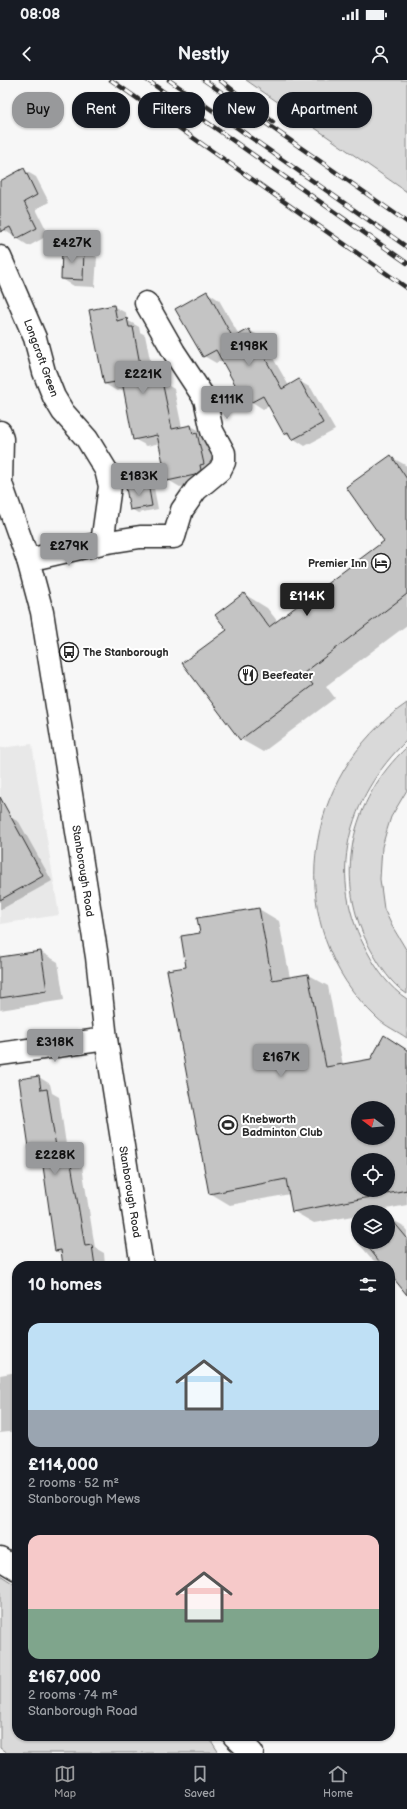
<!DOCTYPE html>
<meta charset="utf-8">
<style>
:root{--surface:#171b24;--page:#20242c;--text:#f1f3f6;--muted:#9ea1a6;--line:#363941;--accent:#98999b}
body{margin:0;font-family:"Balsamiq Sans",sans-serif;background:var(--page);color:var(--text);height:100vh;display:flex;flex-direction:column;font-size:15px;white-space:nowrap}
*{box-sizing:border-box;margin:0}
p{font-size:13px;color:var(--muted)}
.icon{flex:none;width:22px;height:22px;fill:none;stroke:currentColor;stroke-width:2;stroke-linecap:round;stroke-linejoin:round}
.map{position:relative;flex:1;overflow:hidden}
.drawer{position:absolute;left:12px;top:1181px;width:383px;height:480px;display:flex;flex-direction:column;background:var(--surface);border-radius:16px;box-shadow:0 1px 3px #0004}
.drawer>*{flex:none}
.guide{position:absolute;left:12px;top:12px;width:383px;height:36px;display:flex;gap:8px}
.needle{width:26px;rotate:286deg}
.fabs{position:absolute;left:351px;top:1021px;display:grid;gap:8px}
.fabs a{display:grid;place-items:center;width:44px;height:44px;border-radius:50%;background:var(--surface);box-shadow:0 1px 3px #0004;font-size:20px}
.price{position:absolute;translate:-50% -34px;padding:0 9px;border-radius:4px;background:var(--accent);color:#111;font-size:13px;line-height:26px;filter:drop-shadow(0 1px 2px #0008)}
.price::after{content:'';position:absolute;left:50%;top:24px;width:12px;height:9px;margin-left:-6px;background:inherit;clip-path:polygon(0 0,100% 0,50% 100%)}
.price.current{background:#222;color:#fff}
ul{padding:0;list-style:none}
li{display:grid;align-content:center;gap:8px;height:212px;padding:0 16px}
li span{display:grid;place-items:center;height:124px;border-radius:12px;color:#555}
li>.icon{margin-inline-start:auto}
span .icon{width:72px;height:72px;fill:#fffc;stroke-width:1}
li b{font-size:17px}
h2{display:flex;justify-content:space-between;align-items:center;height:48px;padding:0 16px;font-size:17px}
.pill{padding:0 14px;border-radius:16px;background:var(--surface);box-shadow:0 1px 3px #0004;font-size:14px;line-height:36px}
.pill.current{background:var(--accent);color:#111}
.status{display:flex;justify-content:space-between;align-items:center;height:28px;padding:0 20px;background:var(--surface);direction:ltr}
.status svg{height:11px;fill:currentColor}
header{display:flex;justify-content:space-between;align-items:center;height:52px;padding:0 16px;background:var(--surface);font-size:18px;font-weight:800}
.tab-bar{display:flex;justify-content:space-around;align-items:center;height:56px;border-top:1px solid var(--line);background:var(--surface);font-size:11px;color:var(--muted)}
.tab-bar a{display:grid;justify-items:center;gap:2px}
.tab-bar .current{color:var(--accent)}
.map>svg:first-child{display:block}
.built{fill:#e8e8e8}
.green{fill:#d9d9d9;stroke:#828282}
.shadow{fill:#0003;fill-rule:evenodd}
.building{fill:#c4c4c4;stroke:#2b2b2b;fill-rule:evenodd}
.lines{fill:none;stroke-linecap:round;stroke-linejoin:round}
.street-casing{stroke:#2b2b2b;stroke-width:25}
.secondary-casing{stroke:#2b2b2b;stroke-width:25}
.primary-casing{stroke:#2b2b2b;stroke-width:25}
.street{stroke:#fff;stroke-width:22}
.secondary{stroke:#fff;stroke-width:22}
.primary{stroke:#fff;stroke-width:22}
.rail-casing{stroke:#2b2b2b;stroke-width:4.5}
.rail{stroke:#fff;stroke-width:3;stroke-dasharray:9;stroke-linecap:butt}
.labels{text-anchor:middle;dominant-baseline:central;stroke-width:4;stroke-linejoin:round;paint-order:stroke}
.street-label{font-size:11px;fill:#2b2b2b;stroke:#fff}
.poi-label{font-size:11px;font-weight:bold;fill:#2b2b2b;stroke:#fff;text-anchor:start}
</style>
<div class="status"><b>08:08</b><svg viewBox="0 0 49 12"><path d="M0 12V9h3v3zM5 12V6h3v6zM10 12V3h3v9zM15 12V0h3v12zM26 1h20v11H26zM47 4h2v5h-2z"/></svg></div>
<header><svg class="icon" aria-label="back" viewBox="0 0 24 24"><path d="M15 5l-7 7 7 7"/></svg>Nestly<svg class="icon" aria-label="person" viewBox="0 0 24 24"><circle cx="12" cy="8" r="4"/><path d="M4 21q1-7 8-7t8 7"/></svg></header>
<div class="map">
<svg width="407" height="1673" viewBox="0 0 407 1673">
<rect width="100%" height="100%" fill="#f7f7f7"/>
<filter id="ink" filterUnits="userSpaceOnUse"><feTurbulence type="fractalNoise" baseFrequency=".025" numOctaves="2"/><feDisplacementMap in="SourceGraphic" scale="8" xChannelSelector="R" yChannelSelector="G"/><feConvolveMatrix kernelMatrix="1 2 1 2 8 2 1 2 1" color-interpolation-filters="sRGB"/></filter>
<g filter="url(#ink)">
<path class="built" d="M32 664 59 835 0 844V668Z"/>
<path class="green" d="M246 0H407V112Z
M407 623V660C347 718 325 797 368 873 377 890 390 908 407 919V958C397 951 385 946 377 938 280 848 301 695 407 623Z
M407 667V710L391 737 386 753 382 767 380 799 384 829 392 846 407 871V914C391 904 380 886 371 870 332 800 350 720 407 667Z
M0 1495 17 1506V1656H208L219 1673H7L0 1668Z"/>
<path class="shadow" d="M24 90 36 97 49 122 36 129 49 155 29 166 4 150 0 141V102Z
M84 170 97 177 95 207 74 206 62 199Z
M207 212 219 220 239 255 249 250 261 257 289 306 299 301 311 308 335 350 305 366 285 353 270 326 263 329 243 316 222 280 216 283 204 276Z
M113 226 126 233 127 240 139 247 140 252 145 255 153 294 156 293 168 301 169 306 174 309 182 348 191 346 204 353 209 361 215 391 207 401 180 407 168 400 160 363 147 366 134 359 124 309 117 311 105 304Z
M391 377 407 386V545L326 606 335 618 263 672 240 659 228 550 244 514 267 528 278 542 385 461Z
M148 404 154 408 158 429 138 433 131 429Z
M10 737 19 742 52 801 0 830V743Z
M259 829 279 841 290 898 308 895 328 906 343 985 407 970V1125L371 1132H358V1135L314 1143 293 1131 290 1114 230 1125 210 1113 187 888 201 854ZM358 1028H388V1058H358ZM358 1080H388V1110H358Z
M41 872 58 882 64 920 0 930V879Z
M39 997 50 1004 52 1013 59 1017 67 1071 71 1074 72 1081 82 1086 95 1168 104 1173 105 1186H64L62 1175 56 1171 43 1087 31 1080Z
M389 1138 402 1145 407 1151V1214L390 1193V1186H383L373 1180 359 1164 361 1162H388V1139Z
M17 1292V1351L0 1353V1295Z"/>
<path class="building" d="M24 88 37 115 24 122 37 148 16 159 10 147 0 152V101Z
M62 168 84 169 83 200 61 199Z
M207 211 233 258 249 249 282 309 299 299 323 343 292 360 288 352 284 354 263 316 250 323 246 315 242 317 216 270 203 277 175 229Z
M114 225 117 241 127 238 129 247H133L142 295 156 292 158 301H162L172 349 191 345 193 354 197 353 204 384 200 385 201 390 195 395 167 401 157 355 133 360 122 301 104 304 89 230Z
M391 375 407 399V514L304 593 313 605 240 660 182 583 227 550 215 535 244 513 269 547 384 461 346 407Z
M148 403 152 426 130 430 126 408Z
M0 717 43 796 0 820Z
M259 828 272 900 308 894 326 987 371 979 384 955 407 970V1110L292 1132 286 1099 209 1114 167 890 186 887 181 856 200 853 197 838ZM358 1028H388V1058H358ZM358 1080H388V1110H358Z
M41 871 47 911 0 918V877Z
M39 996 41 1010 47 1009 56 1067 60 1066 61 1080 70 1078 85 1166 92 1165 95 1186H63L61 1170 55 1171 42 1079 31 1081 19 999Z
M388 1135 407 1158V1215L390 1194V1186H383L364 1162H388Z"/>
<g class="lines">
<defs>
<path id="street" d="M0 177 35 258 44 292 54 317 63 332 87 359 106 390 110 406 102 463
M28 480 102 463 140 457H174L182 430 196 410 220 390 224 382V373L212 351 205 319 174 272 146 223
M0 974 106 959"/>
<path id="secondary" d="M0 1479 17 1489"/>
<path id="primary" d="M0 352 2 359 1 402
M0 401 28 480 42 532 97 877 106 959 142 1186
M234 1656 252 1673"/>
</defs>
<use href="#street" class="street-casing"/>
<use href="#secondary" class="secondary-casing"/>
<use href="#primary" class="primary-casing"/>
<use href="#street" class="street"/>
<use href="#secondary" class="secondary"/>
<use href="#primary" class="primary"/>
<defs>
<path id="rail" d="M111 0 407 208
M147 0 407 183
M169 0 407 167
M204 0 407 142
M220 0 273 42"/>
</defs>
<use href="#rail" class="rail-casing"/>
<use href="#rail" class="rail"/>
</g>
</g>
<defs>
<symbol id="hotel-ring" viewBox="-11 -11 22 22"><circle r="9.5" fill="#fff" stroke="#2b2b2b" stroke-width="1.5"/><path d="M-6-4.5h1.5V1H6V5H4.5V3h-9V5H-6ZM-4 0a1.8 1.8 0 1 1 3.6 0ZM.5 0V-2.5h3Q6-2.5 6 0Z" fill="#2b2b2b"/></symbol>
<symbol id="bus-ring" viewBox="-11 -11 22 22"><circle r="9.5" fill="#fff" stroke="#2b2b2b" stroke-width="1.5"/><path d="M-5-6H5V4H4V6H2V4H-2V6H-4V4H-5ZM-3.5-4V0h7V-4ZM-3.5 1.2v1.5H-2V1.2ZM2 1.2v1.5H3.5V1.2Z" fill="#2b2b2b"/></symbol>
<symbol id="restaurant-ring" viewBox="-11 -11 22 22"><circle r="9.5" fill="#fff" stroke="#2b2b2b" stroke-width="1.5"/><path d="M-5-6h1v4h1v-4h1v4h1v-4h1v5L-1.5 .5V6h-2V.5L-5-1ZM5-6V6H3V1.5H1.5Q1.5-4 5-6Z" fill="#2b2b2b"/></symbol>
<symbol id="stadium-ring" viewBox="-11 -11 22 22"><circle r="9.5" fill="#fff" stroke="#2b2b2b" stroke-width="1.5"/><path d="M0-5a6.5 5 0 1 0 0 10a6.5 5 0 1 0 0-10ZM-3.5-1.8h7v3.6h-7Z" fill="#2b2b2b"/></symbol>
</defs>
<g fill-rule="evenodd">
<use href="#hotel-ring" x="370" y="472" width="22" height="22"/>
<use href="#bus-ring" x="58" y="561" width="22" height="22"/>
<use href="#restaurant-ring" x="237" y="584" width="22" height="22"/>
<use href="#stadium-ring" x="217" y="1034" width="22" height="22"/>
</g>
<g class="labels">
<g class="street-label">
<text transform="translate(41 278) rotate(70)">Longcroft Green</text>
<text transform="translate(83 791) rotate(81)">Stanborough Road</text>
<text transform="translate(130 1112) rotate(81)">Stanborough Road</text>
</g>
<g class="poi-label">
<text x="367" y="483" text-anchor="end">Premier Inn</text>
<text x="83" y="572">The Stanborough</text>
<text x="262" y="595">Beefeater</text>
<text x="242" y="1039">Knebworth<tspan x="242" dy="13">Badminton Club</tspan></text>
</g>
</g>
</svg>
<div class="fabs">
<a><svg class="needle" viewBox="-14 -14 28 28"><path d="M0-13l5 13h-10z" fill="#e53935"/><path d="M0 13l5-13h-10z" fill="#9ea1a6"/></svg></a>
<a><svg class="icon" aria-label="locate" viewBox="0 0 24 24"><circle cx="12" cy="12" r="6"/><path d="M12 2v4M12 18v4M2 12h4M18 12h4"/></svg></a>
<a><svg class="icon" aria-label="layers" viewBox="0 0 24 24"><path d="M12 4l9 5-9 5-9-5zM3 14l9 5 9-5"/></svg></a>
</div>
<b class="price" style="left:72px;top:184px">£427K</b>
<b class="price" style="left:249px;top:287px">£198K</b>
<b class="price" style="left:143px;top:315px">£221K</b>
<b class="price" style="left:227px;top:340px">£111K</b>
<b class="price" style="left:139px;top:417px">£183K</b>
<b class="price" style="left:69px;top:487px">£279K</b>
<b class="price current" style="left:307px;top:537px">£114K</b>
<b class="price" style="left:55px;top:983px">£318K</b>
<b class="price" style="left:281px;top:998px">£167K</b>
<b class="price" style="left:55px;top:1096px">£228K</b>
<div class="guide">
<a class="pill current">Buy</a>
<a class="pill">Rent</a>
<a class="pill">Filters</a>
<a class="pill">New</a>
<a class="pill">Apartment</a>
</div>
<section class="drawer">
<h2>10 homes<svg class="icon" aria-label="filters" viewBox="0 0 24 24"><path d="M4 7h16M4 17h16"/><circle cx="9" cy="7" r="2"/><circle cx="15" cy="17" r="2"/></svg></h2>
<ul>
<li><span style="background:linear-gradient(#bfe0f5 70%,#9aa5b1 0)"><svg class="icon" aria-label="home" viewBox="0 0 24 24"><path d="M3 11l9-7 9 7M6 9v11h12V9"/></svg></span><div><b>£114,000</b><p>2 rooms · 52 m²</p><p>Stanborough Mews</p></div></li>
<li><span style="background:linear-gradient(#f6c9c9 60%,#7fa58c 0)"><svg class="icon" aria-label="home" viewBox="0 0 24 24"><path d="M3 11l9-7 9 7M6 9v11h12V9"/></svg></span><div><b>£167,000</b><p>2 rooms · 74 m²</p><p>Stanborough Road</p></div></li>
</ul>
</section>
</div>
<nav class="tab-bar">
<a class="current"><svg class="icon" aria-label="map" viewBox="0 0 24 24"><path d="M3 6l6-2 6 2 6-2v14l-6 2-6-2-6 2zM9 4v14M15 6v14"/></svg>Map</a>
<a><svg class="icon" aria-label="saved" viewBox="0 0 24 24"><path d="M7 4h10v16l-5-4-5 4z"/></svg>Saved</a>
<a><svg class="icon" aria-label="home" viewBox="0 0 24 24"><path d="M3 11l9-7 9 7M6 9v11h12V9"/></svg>Home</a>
</nav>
